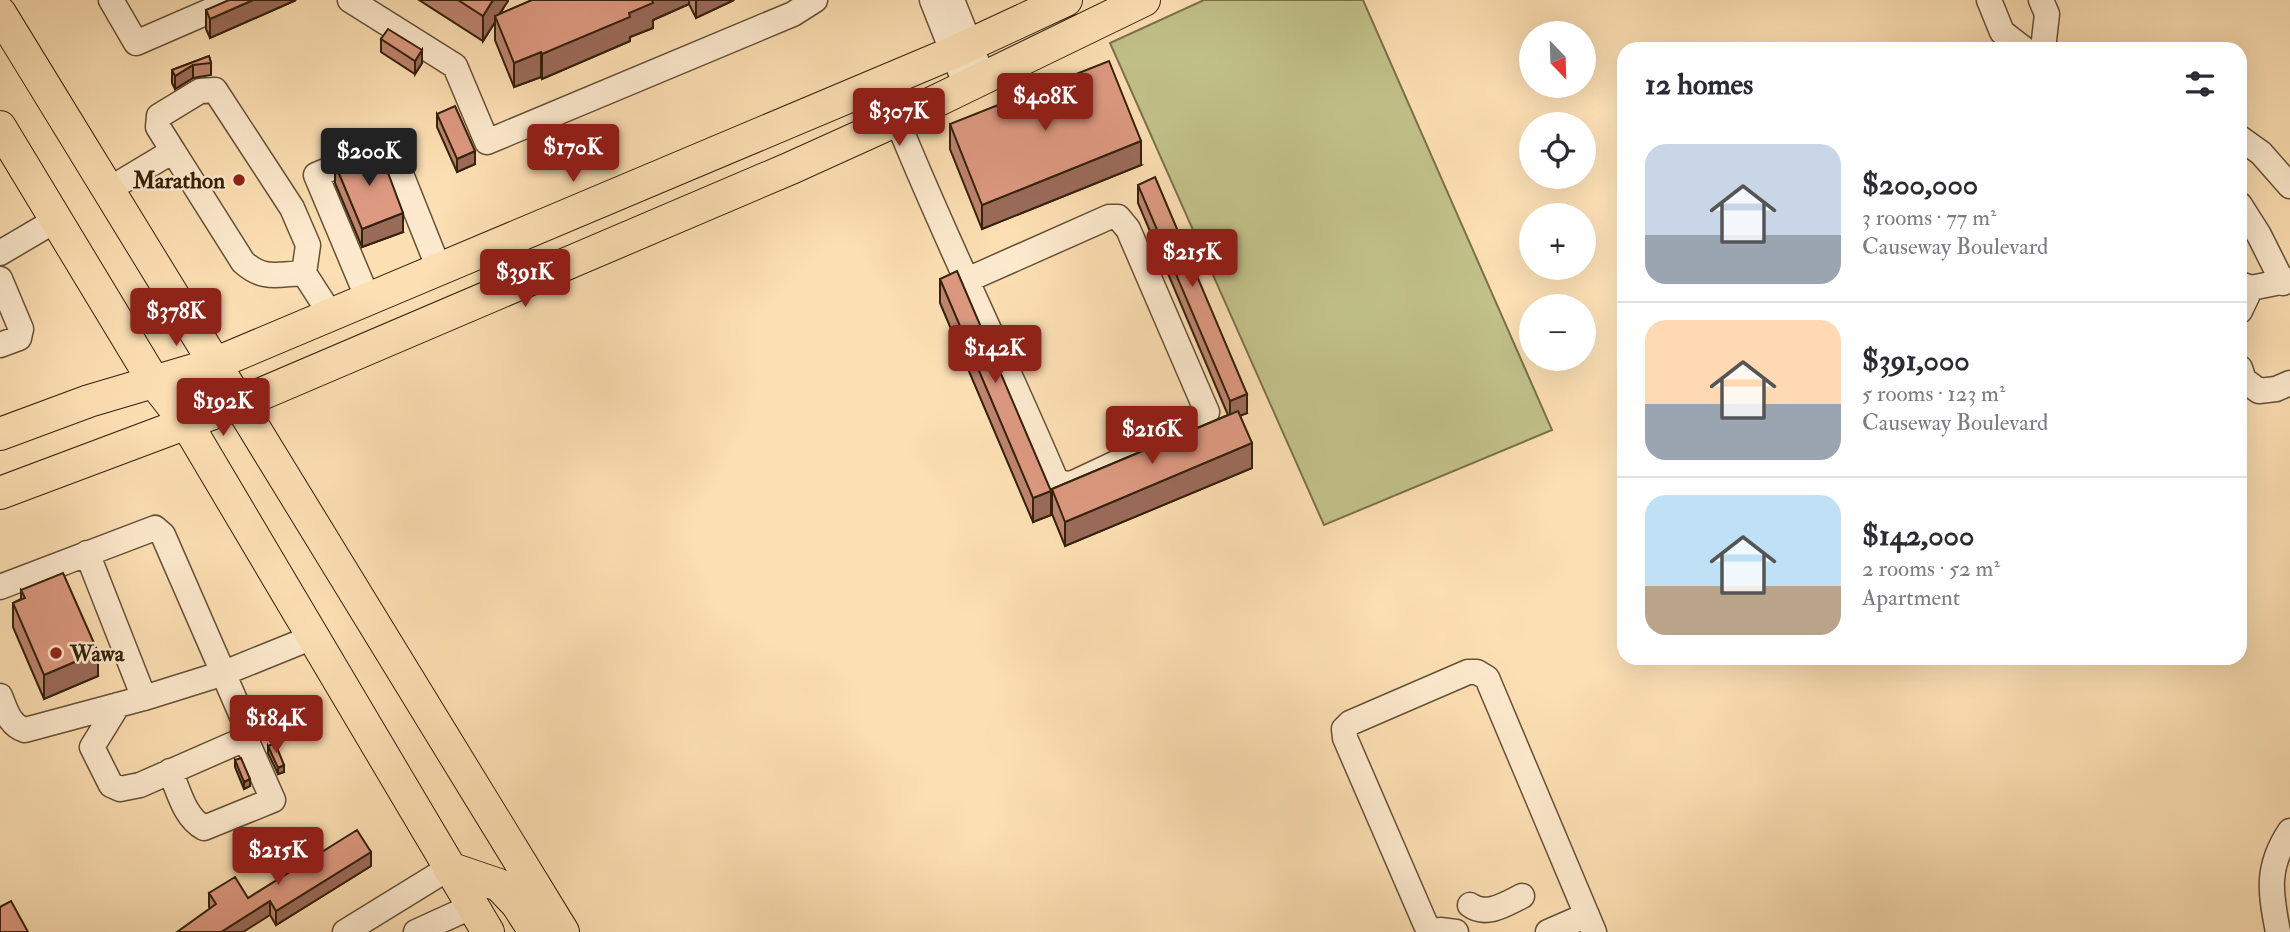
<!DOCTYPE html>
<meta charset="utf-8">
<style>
:root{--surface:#fff;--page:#f7f7f7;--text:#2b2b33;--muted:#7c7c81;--line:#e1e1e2;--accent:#8f2418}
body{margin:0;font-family:"IM FELL Double Pica",serif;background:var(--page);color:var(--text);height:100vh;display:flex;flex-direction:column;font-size:26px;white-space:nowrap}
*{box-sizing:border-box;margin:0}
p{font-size:23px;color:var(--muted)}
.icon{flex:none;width:38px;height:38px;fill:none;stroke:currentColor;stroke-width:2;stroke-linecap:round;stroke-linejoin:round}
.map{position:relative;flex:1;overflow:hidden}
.details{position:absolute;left:1617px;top:42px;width:630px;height:623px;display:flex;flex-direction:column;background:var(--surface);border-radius:21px;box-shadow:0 7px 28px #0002}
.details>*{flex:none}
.needle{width:46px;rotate:157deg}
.tools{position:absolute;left:1519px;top:21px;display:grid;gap:14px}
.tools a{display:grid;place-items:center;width:77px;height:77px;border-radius:50%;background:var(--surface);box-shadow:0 7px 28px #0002;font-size:35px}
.price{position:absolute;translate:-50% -60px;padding:0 16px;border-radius:7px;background:var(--accent);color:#fff;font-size:23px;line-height:46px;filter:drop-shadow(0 2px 4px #0008)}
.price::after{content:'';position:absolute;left:50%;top:42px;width:21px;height:16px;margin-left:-10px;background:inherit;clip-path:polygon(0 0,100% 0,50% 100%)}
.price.selected{background:#222;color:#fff}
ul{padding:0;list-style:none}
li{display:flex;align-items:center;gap:21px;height:175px;padding:0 28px}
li+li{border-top:2px solid var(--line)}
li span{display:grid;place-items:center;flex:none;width:196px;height:140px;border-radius:21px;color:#555}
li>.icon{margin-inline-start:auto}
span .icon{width:84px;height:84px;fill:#fffc;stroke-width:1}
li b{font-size:30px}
h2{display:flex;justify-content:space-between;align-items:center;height:84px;padding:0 28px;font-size:30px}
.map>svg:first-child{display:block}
.green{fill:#c2c18a;stroke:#7b724a;stroke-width:2}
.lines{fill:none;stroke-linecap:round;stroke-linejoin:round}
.minor-casing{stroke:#665135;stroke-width:27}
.major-casing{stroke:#34220b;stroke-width:34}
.minor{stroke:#fdeace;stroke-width:24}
.major{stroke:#fcdfb3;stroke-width:32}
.wall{fill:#be846f;stroke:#34220b;stroke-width:2}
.shaded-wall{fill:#9b6b5a;stroke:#34220b;stroke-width:2}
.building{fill:#dd9981;stroke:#34220b;stroke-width:2}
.poi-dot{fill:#8f2418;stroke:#fdeace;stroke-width:2.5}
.labels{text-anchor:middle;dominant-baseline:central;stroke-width:5;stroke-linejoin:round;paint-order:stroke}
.poi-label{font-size:23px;font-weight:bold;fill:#34220b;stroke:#fdeace;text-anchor:end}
</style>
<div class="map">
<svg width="2290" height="932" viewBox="0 0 2290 932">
<rect width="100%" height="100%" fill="#fcdfb3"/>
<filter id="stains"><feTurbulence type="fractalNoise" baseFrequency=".00286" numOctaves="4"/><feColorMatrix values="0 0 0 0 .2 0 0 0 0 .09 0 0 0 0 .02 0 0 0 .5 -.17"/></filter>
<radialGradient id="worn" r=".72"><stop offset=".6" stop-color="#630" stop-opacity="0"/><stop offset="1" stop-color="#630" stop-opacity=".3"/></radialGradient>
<path class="green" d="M1204 0H1363L1552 430 1324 525 1110 43Z"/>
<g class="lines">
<defs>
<path id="minor" d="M111 0 136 43 235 0
M350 0 455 66 487 142 793 14 815 0
M932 0 966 86
M952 0 983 77
M1989 0 2002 32 2024 49
M2041 0 2047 14 2043 49
M897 120C946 241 1004 358 1055 478L1061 483 1071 484 1199 424 1207 412 1128 229 1118 217H1109L967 280
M2240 138 2261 153 2290 186
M173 151 158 127 159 116 200 91 215 90 292 208 308 245 304 273
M108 190 173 151 243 262C264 281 278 274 304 273L331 315
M2240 205 2259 235 2283 283
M0 253 56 220
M0 279 21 329 19 338 0 345
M2240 284 2251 288 2290 280
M368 299 316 175 389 144 439 269
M2240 311 2251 288
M2240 368 2244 380 2259 391 2276 389 2290 383
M87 553 144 698
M0 587 155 528 163 535 248 730 238 742 140 785 120 789 111 785 92 747 118 705
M0 696C6 710 9 725 25 730L144 698 224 673 313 637
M170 771C179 791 184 817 204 828L273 800 244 735
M1470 905C1486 917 1506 904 1522 896
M345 932 449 868
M416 932 473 906
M1429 932 1345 738 1344 729 1350 723 1468 672H1477L1487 678 1594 932
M1431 932 1440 930 1456 932
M1548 932 1587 915
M2278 932C2270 891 2266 867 2290 831"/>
<path id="major" d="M0 13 563 932
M0 127 154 382 187 424 488 932
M0 434 89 401 214 364 952 53 1066 0
M0 493 240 403 791 168 897 120 1144 0
M449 868 499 885 517 904 535 932"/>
</defs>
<use href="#minor" class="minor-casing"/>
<use href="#major" class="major-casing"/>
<use href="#minor" class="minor"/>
<use href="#major" class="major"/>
</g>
<path class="wall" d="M296 0 210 38 206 29V10Z
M419 0H508L500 14 532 0H734L696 18 689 4 653 20V28L630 37V41L542 79 541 77 514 87 495 40V22L483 41Z
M381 39 422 63 415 74 381 52Z
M209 56 211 63V75L193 78 175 89 172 83V70Z
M437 114 475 164 457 172 437 127Z
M950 124 1141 165 982 229 950 149Z
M335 164 403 232 362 247 335 183Z
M1138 185 1247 413 1240 415 1252 468 1065 546 1052 514V489L1228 415 1138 203Z
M940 279 1051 515 1033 522 940 303Z
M21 590 98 676 44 699 13 627V603L21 599Z
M268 746 284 772 278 774 268 753Z
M235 760 250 786 244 789 235 767Z
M371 866 276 925 270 915 210 908 209 907V893L248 898Z"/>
<path class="shaded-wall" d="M253 0H296L210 38V19Z
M493 0H508V1L496 19 495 16V22L483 41V16Z
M650 0H689V4L653 20V28L630 37V41L542 79V54L629 13Z
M696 0H734L696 18Z
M422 50V63L415 74V61Z
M541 52V77L514 87V63Z
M193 65V78L175 89V76Z
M1141 141V165L982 229V205Z
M475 151V164L457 172V159Z
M403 213V232L362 247V229Z
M1247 394V413L1230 420V401Z
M1252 443V468L1065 546V522Z
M1051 491V515L1033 522V498Z
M98 652V676L44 699V675Z
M284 765V772L278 774V768Z
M250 779V786L244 789V782Z
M371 852V866L276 925V911Z
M270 901V915L243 932H221Z"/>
<path class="building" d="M229 0H253L210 19 206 10Z
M458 0H493L483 16Z
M532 0H652L653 3 629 13 630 17 542 54 541 52 514 63 495 16Z
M388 29 422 50 415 61 381 39Z
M209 56 211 63 193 65 175 76 172 70Z
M1109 61 1141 141 982 205 950 124Z
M455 106 475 151 457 159 437 114Z
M378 146 403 213 362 229 335 164Z
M1155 177 1247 394 1230 401 1138 185Z
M957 271 1051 491 1033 498 940 279Z
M1238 411 1252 443 1065 522 1052 489Z
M63 573 98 652 44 675 13 603 25 598 21 590Z
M275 743 284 765 278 768 268 746Z
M241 758 250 779 244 782 235 760Z
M357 830 371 852 276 911 270 901 221 932H177L216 904 209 893 235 877 248 898Z
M11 901 28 932H0V907Z"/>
<g class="poi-dot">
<circle cx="239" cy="180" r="7"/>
<circle cx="56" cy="653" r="7"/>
</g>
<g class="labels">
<g class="poi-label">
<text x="225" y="180">Marathon</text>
<text x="70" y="653" text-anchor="start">Wawa</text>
</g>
</g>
<rect width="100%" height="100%" filter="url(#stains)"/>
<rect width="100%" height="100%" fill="url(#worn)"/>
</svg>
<div class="tools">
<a><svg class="needle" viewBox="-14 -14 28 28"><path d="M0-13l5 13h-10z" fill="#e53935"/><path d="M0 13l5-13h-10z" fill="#7c7c81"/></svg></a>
<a><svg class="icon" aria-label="locate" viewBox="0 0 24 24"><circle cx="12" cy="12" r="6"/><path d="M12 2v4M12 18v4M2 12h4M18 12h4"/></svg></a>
<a>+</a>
<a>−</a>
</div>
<b class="price" style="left:1045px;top:133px">$408K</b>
<b class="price" style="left:899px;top:148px">$307K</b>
<b class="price" style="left:573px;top:184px">$170K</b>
<b class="price selected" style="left:369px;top:188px">$200K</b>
<b class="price" style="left:1192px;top:289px">$215K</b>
<b class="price" style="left:525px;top:309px">$391K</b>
<b class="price" style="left:176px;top:348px">$378K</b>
<b class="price" style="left:995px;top:385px">$142K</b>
<b class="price" style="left:223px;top:438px">$192K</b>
<b class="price" style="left:1152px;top:466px">$216K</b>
<b class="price" style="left:276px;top:755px">$184K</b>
<b class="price" style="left:278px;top:887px">$215K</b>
<section class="details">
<h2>12 homes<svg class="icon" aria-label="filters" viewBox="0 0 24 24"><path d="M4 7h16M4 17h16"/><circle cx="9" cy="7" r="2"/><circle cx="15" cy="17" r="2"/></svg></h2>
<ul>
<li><span style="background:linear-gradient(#c9d6e8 65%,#9aa5b1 0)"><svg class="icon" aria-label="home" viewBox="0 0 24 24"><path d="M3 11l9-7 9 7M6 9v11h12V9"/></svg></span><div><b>$200,000</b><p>3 rooms · 77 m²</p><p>Causeway Boulevard</p></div></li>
<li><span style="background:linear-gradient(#ffd9b3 60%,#9aa5b1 0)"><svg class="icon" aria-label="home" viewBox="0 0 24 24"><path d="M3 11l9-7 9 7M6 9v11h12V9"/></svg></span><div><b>$391,000</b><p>5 rooms · 123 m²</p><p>Causeway Boulevard</p></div></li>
<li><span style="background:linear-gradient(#bfe0f5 65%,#b9a48a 0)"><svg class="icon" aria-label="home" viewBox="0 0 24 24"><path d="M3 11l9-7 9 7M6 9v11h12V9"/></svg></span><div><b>$142,000</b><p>2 rooms · 52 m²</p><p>Apartment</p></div></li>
</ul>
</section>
</div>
